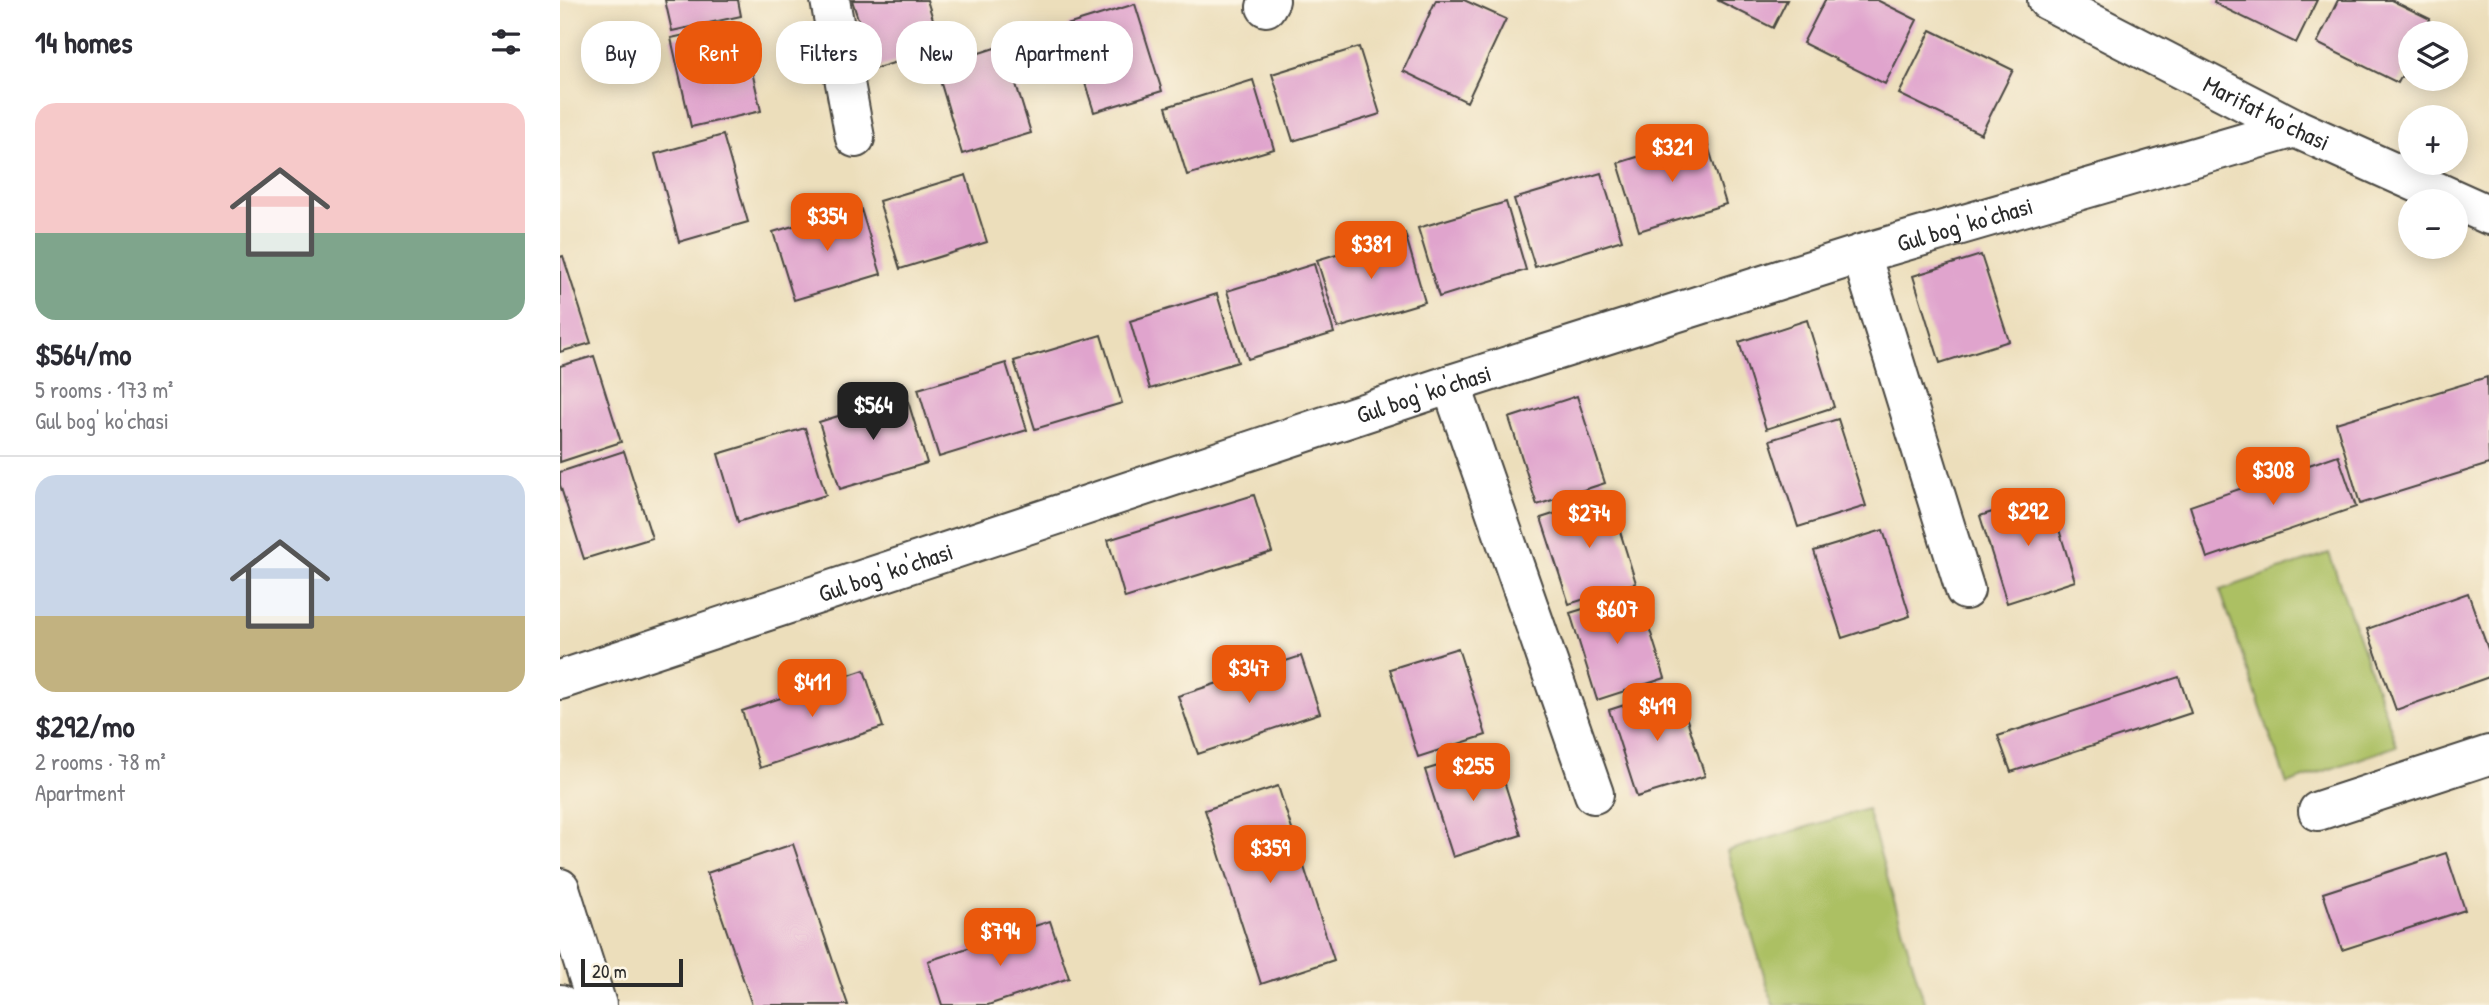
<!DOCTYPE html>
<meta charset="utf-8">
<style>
:root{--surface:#fff;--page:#f2f2f3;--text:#2b2b33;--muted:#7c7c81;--line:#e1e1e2;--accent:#ea580c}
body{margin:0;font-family:"Patrick Hand",sans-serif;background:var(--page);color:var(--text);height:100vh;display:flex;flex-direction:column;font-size:26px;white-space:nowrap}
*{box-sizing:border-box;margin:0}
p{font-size:23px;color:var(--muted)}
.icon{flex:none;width:38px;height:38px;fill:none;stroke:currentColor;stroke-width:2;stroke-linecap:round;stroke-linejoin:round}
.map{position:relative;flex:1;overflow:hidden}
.sheet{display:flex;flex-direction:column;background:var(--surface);width:560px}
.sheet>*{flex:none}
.guide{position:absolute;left:21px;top:21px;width:665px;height:63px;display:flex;gap:14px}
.fabs{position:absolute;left:1838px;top:21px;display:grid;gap:14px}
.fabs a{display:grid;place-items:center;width:70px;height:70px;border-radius:50%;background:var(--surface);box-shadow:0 4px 18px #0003;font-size:35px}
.scale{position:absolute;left:21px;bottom:18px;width:102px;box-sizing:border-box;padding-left:7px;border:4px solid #2b2b2b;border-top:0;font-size:19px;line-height:24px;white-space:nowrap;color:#2b2b2b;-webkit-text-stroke:5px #fcf5e5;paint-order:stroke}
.price{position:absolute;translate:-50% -60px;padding:0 16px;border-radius:14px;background:var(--accent);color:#fff;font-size:23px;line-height:46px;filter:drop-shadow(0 2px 4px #0008)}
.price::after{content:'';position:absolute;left:50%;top:42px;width:21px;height:16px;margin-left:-10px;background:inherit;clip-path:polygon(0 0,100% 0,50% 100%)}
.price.active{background:#222;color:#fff}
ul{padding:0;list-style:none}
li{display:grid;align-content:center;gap:14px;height:371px;padding:0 35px}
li+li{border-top:2px solid var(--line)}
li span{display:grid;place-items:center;height:217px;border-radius:21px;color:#555}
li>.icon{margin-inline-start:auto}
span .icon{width:126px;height:126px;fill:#fffc;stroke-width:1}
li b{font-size:30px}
h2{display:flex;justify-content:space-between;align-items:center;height:84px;padding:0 35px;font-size:30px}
.tag{padding:0 24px;border-radius:28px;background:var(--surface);box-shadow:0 4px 18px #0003;font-size:24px;line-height:63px}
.tag.active{background:var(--accent);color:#fff}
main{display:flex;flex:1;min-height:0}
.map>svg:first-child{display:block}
.green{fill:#acc064;stroke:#6c7648;stroke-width:2}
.building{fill:#e0a4cd}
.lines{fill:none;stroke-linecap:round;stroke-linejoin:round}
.minor-casing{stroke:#484641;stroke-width:42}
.secondary-casing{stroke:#484641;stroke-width:42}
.minor{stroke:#fff;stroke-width:38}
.secondary{stroke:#fff;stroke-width:38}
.labels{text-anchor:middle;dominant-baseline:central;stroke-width:5;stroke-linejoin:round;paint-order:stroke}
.street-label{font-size:24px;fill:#2b2b2b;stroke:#fcf5e5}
</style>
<main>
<section class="sheet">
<h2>14 homes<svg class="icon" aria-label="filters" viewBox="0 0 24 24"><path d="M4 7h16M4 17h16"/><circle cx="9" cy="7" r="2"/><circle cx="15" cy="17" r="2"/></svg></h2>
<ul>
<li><span style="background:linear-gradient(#f6c9c9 60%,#7fa58c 0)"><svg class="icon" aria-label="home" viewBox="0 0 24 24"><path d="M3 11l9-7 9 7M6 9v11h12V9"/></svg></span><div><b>$564/mo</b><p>5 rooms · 173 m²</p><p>Gul bog' ko'chasi</p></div></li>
<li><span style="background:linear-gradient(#c9d6e8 65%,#c2b280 0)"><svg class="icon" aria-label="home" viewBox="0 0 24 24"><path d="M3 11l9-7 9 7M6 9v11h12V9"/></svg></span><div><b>$292/mo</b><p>2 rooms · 78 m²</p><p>Apartment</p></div></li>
</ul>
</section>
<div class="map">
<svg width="1929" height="1005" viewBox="0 0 1929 1005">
<rect width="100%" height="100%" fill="#fcf5e5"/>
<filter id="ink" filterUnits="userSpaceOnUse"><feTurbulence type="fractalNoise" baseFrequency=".0143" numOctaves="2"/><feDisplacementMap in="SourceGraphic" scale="14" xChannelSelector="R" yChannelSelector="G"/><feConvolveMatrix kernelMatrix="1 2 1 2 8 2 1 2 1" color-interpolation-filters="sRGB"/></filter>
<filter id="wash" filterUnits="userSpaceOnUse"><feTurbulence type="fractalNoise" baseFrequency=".00686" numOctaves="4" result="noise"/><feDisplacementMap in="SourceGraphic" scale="28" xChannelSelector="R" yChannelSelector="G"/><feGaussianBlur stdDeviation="1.57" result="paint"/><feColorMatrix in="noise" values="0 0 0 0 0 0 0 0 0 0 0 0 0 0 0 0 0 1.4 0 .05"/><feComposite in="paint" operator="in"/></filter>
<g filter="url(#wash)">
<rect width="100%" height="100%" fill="#ecdebb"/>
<path class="green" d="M1769 553 1837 746 1727 784 1660 590Z
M1307 809 1365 1005H1213L1167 851Z"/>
<g id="blocks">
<path class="building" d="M105 0H178L181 16 112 31Z
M292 0H367L382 48 314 69Z
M876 0H904L946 19 907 102 843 71Z
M1157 0H1227L1213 28Z
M1265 0H1317L1357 20 1325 84 1243 43Z
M1655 0H1757L1736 43 1654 3Z
M1778 0H1831L1870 19 1863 33H1850V60L1838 83 1757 43Z
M575 4 602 91 534 112 507 25Z
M181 23 201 111 131 127 111 38Z
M1371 30 1453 70 1421 134 1339 94Z
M444 45 471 133 402 154 376 67Z
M799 47 820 114 733 141 712 74Z
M693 80 714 149 627 175 606 107Z
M163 135 188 222 119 242 95 154Z
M1145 136 1166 204 1079 231 1058 163Z
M1041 173 1062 240 975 267 954 199Z
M406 175 427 242 340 269 319 201Z
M946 202 966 270 879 297 858 228Z
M300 206 321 274 234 300 213 232Z
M845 233 865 302 778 328 757 260Z
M1421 255 1449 341 1380 363 1353 276Z
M3 256 31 343 0 352V257Z
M754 264 774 333 688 359 667 291Z
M657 294 678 362 590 389 570 321Z
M1247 320 1274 407 1206 429 1179 342Z
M541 335 562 403 475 429 454 361Z
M34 356 61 442 0 462V366Z
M446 363 467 430 379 457 358 389Z
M1927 377 1929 464 1800 504 1776 423Z
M346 395 367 463 280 489 259 422Z
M1017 396 1045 483 977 505 949 418Z
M1278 419 1306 506 1238 527 1210 440Z
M245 428 266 495 178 522 158 454Z
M64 451 92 538 24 559 0 485V472Z
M1778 455 1796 507 1647 558 1630 506Z
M1488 494 1515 581 1447 603 1420 516Z
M694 495 712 552 565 598 548 540Z
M1049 496 1076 583 1009 604 981 518Z
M1323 530 1350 616 1282 638 1254 551Z
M1078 592 1105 678 1037 700 1010 613Z
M1908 593 1929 652V677L1836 710 1807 629Z
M898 648 926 735 858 757 830 669Z
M741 656 760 713 638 754 618 696Z
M304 670 323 727 200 768 182 711Z
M1619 677 1631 713 1451 772 1438 736Z
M1117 688 1145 776 1077 797 1049 710Z
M934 749 961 835 893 857 865 770Z
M718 786 774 960 701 984 645 810Z
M233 844 288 1005H192L147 873Z
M1886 853 1905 910 1782 950 1763 893Z
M490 921 509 978 428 1005H382L368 961Z"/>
</g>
</g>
<g filter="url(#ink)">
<use href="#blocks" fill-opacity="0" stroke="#484641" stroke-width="2"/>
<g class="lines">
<defs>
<g id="minor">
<path d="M270 0 295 138"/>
<path id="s1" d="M1487 0 1735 128 1929 215"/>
<path d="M706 7 710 0"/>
<path d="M1301 254 1405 590"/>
<path d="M891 384 1034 794"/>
<path id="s2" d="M0 680 891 384 1301 254 1735 128"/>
<path d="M1758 811 1929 755"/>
</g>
<path id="secondary" d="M0 888 37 1005
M0 1004V1005"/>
</defs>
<use href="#minor" class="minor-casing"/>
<use href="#secondary" class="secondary-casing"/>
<use href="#minor" class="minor"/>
<use href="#secondary" class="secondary"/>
</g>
</g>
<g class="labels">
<g class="street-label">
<text stroke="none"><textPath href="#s1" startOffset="247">Marifat ko'chasi</textPath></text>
<text stroke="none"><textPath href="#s2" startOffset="1477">Gul bog' ko'chasi</textPath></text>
<text stroke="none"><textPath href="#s2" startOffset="910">Gul bog' ko'chasi</textPath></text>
<text stroke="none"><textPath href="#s2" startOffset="343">Gul bog' ko'chasi</textPath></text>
</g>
</g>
</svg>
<div class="fabs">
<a><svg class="icon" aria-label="layers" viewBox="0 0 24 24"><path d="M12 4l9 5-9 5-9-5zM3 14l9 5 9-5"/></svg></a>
<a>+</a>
<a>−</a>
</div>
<div class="scale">20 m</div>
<b class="price" style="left:1112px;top:184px">$321</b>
<b class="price" style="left:267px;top:253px">$354</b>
<b class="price" style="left:811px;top:281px">$381</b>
<b class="price active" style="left:313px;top:442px">$564</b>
<b class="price" style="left:1713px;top:507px">$308</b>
<b class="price" style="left:1468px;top:548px">$292</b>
<b class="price" style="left:1029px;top:550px">$274</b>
<b class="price" style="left:1057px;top:646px">$607</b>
<b class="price" style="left:689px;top:705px">$347</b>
<b class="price" style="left:252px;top:719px">$411</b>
<b class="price" style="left:1097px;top:743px">$419</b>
<b class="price" style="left:913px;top:803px">$255</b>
<b class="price" style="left:710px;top:885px">$359</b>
<b class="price" style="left:440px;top:968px">$794</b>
<div class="guide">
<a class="tag">Buy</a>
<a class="tag active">Rent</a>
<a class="tag">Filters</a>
<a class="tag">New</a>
<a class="tag">Apartment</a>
</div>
</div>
</main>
